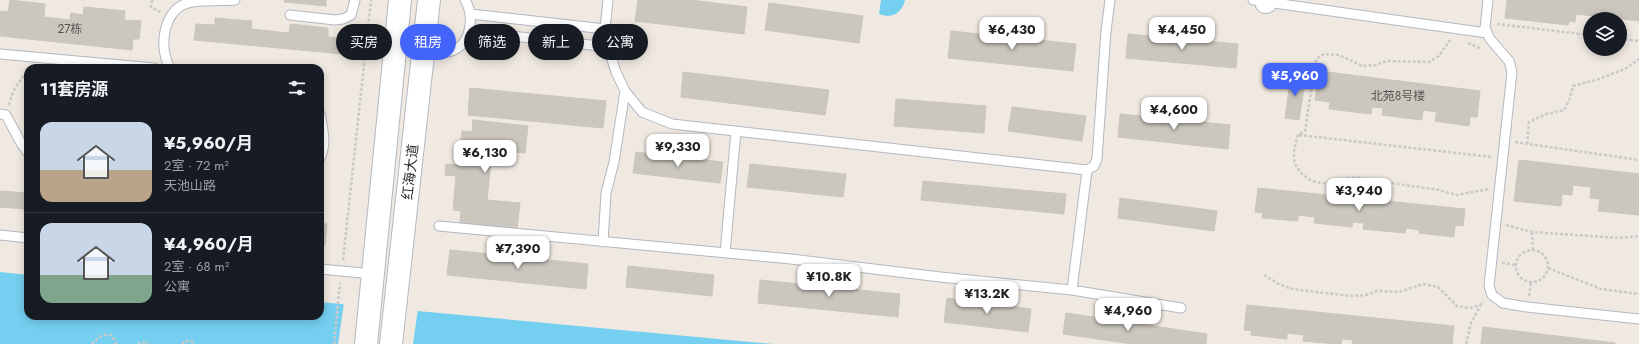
<!DOCTYPE html>
<html lang="zh">
<meta charset="utf-8">
<style>
:root{--surface:#171b24;--page:#242831;--text:#f1f3f6;--muted:#9ea1a6;--line:#363941;--accent:#4264fb}
body{margin:0;font-family:Jost,"Noto Sans SC",sans-serif;background:var(--page);color:var(--text);height:100vh;display:flex;flex-direction:column;font-size:15px;white-space:nowrap}
*{box-sizing:border-box;margin:0}
p{font-size:13px;color:var(--muted)}
.icon{flex:none;width:22px;height:22px;fill:none;stroke:currentColor;stroke-width:2;stroke-linecap:round;stroke-linejoin:round}
.map{position:relative;flex:1;overflow:hidden}
.side{position:absolute;left:24px;top:64px;width:300px;height:256px;display:flex;flex-direction:column;background:var(--surface);border-radius:12px;box-shadow:0 2px 10px #0003}
.side>*{flex:none}
.hud{position:absolute;left:336px;top:24px;width:380px;height:36px;display:flex;gap:8px}
.buttons{position:absolute;left:1583px;top:12px;display:grid;gap:8px}
.buttons a{display:grid;place-items:center;width:44px;height:44px;border-radius:50%;background:var(--surface);box-shadow:0 2px 10px #0003;font-size:20px}
.price{position:absolute;translate:-50% -34px;padding:0 9px;border-radius:8px;background:#fff;color:#222;font-size:13px;line-height:26px;filter:drop-shadow(0 1px 2px #0008)}
.price::after{content:'';position:absolute;left:50%;top:24px;width:12px;height:9px;margin-left:-6px;background:inherit;clip-path:polygon(0 0,100% 0,50% 100%)}
.price.selected{background:var(--accent);color:#fff}
ul{padding:0;list-style:none}
li{display:flex;align-items:center;gap:12px;height:100px;padding:0 16px}
li+li{border-top:1px solid var(--line)}
li span{display:grid;place-items:center;flex:none;width:112px;height:80px;border-radius:12px;color:#555}
li>.icon{margin-inline-start:auto}
span .icon{width:48px;height:48px;fill:#fffc;stroke-width:1}
li b{font-size:17px}
h2{display:flex;justify-content:space-between;align-items:center;height:48px;padding:0 16px;font-size:17px}
.pill{padding:0 14px;border-radius:18px;background:var(--surface);box-shadow:0 2px 10px #0003;font-size:14px;line-height:36px}
.pill.selected{background:var(--accent);color:#fff}
.map>svg:first-child{display:block}
.water{fill:#75cff0}
.pier{fill:#efe9e1}
.building{fill:#cbc7bf;stroke:#cbc5ba}
.lines{fill:none;stroke-linecap:round;stroke-linejoin:round}
.lane-casing{stroke:#b4b7c1;stroke-width:11}
.secondary-casing{stroke:#b4b7c1;stroke-width:24}
.path{stroke:#c9c9c9;stroke-width:2.5;stroke-dasharray:3 2;stroke-linecap:butt}
.lane{stroke:#fff;stroke-width:9}
.secondary{stroke:#fff;stroke-width:22}
.labels{text-anchor:middle;dominant-baseline:central;stroke-width:3;stroke-linejoin:round;paint-order:stroke}
.number-label{font-size:12px;fill:#555452}
.street-label{font-size:14px;fill:#2e2e2e;stroke:#fff}
</style>
<div class="map">
<svg width="1639" height="344" viewBox="0 0 1639 344">
<rect width="100%" height="100%" fill="#efe9e1"/>
<path class="water" d="M881 0H905C902 13 892 19 879 14Z
M0 272 28 275V316H320V302L773 344H0Z"/>
<path class="pier" d="M344 303 418 309 413 344H338Z"/>
<path class="building" d="M10 0 45 4 44 17 70 20 71 13 83 15 84 7 125 11 124 20 141 21 139 39H133L132 50 0 36V11L8 12Z
M284 0H326V6L284 2Z
M638 0H691L747 7 744 34 635 21Z
M1507 0H1639V21L1576 14 1575 22 1569 21 1568 25 1505 18Z
M769 3 863 16 859 43 765 30Z
M215 18 252 21 251 29 289 33 290 24 328 28V37L345 39 343 54 194 40 196 24 215 25Z
M951 31 1076 44 1073 71 948 58Z
M1128 34 1238 44 1236 68 1126 58Z
M1319 71 1480 91 1477 117H1470L1469 126 1435 121 1437 112 1423 110 1422 120 1382 115 1383 108 1372 107 1371 114 1329 109 1330 102 1315 100Z
M683 72 829 90 825 115 681 97Z
M1291 74 1306 76 1299 120 1285 118Z
M470 88 606 101 603 128 468 115Z
M896 99 986 106 984 133 894 126Z
M1012 107 1086 116 1082 141 1008 131Z
M1120 114 1230 125 1228 149 1118 137Z
M473 120 528 126 525 153 492 150 487 200 520 203 517 229 460 223 461 211 453 210 456 176 445 175 446 164 458 165 462 131 472 132Z
M636 152 723 162 720 183 633 173Z
M1519 160 1639 174V215L1598 211 1600 199 1590 198 1591 187 1573 185 1572 195 1562 194 1561 206 1514 201Z
M750 164 846 174 843 197 747 187Z
M923 181 1066 194 1064 214 921 200Z
M1258 188 1465 209 1463 226 1455 225 1454 237 1419 233V230L1406 228 1405 233 1363 229 1364 223 1353 222 1352 227 1314 223 1315 217 1298 215V221L1262 218 1263 213 1255 212Z
M0 191 28 193V213H24V209L0 207Z
M1120 198 1217 211 1214 231 1118 218Z
M320 223 327 224 325 245H320Z
M450 250 588 264 586 289 447 275Z
M628 266 714 275 712 296 626 287Z
M760 280 900 294 898 317 758 303Z
M947 298 1031 309 1028 332 944 322Z
M1247 305 1454 326 1452 344H1352L1353 340 1342 339 1341 344H1336L1303 341 1304 335 1287 333V339L1251 335 1252 331 1244 330Z
M1066 313 1207 334 1206 344H1132L1063 334Z
M1483 327 1615 343V344H1481Z"/>
<g class="lines">
<defs>
<path id="lane" d="M608 0 605 29 608 47 616 72 625 91 642 112 672 124 1087 170 1094 166 1097 159 1106 31 1110 0
M1253 0 1487 33
M1488 0 1485 28 1490 39 1509 61 1512 72 1489 286 1492 295 1503 303 1527 307 1639 319
M471 14 605 29
M290 15 335 20 343 19 351 15 355 0
M469 31 608 47
M0 54 154 68
M423 55C432 54 446 54 454 50 472 42 474 15 465 0
M169 68C167 61 164 54 164 47 163 30 169 8 188 3 200 0 221 1 235 0
M0 114 6 115 21 143 28 153
M320 114C323 129 327 144 320 158
M439 226 791 259 940 277 1072 290 1181 308
M0 235 28 238
M603 242 606 193 614 162 625 91
M725 253 736 131
M320 269 373 274
M1072 290 1087 170"/>
<path id="secondary" d="M1266 2V0
M366 344 400 0
M391 344 429 0"/>
</defs>
<use href="#lane" class="lane-casing"/>
<use href="#secondary" class="secondary-casing"/>
<path class="path" d="M152 0 151 7 160 12
M1497 24 1590 35
M1620 39 1639 41
M1451 41H1449L1439 56 1429 62 1387 61 1376 65 1362 66 1339 55 1324 54 1316 59 1305 131 1298 135C1296 142 1293 152 1294 160 1297 174 1314 185 1327 183 1340 181 1345 177 1358 178L1439 190 1457 195 1489 189
M1468 43 1482 49
M9 105C12 91 19 81 28 71
M1299 135 1492 157
M1515 142 1639 160
M1527 144 1529 122 1546 114 1564 110 1569 101 1573 86 1599 79 1625 69 1639 59
M1506 225 1532 232 1620 238 1639 236
M1532 232 1533 250
M1516 266a16 16 0 1 1 32 0a16 16 0 1 1-32 0Z
M343 260 371 0
M1502 263 1515 265
M1548 268 1601 289 1639 294
M1264 275 1279 284 1289 288 1299 290 1352 296 1366 295 1377 291 1399 292 1423 284 1438 287 1457 306 1470 308 1480 305 1484 302
M1529 296 1531 282
M92 344C100 335 111 328 116 344
M138 344 144 342 149 344
M182 344 185 341H191L195 344
M334 344 340 283
M1466 344 1471 323 1480 306"/>
<use href="#lane" class="lane"/>
<use href="#secondary" class="secondary"/>
</g>
<g class="labels">
<g class="number-label">
<text x="70" y="29">27栋</text>
<text x="1398" y="96">北苑8号楼</text>
</g>
<g class="street-label">
<text transform="translate(410 172) rotate(-84)">红海大道</text>
</g>
</g>
</svg>
<div class="buttons">
<a><svg class="icon" aria-label="layers" viewBox="0 0 24 24"><path d="M12 4l9 5-9 5-9-5zM3 14l9 5 9-5"/></svg></a>
</div>
<b class="price" style="left:1012px;top:51px">¥6,430</b>
<b class="price" style="left:1182px;top:51px">¥4,450</b>
<b class="price selected" style="left:1295px;top:97px">¥5,960</b>
<b class="price" style="left:1174px;top:131px">¥4,600</b>
<b class="price" style="left:678px;top:168px">¥9,330</b>
<b class="price" style="left:485px;top:174px">¥6,130</b>
<b class="price" style="left:1359px;top:212px">¥3,940</b>
<b class="price" style="left:518px;top:270px">¥7,390</b>
<b class="price" style="left:829px;top:298px">¥10.8K</b>
<b class="price" style="left:987px;top:315px">¥13.2K</b>
<b class="price" style="left:1128px;top:332px">¥4,960</b>
<div class="hud">
<a class="pill">买房</a>
<a class="pill selected">租房</a>
<a class="pill">筛选</a>
<a class="pill">新上</a>
<a class="pill">公寓</a>
</div>
<section class="side">
<h2>11套房源<svg class="icon" aria-label="filters" viewBox="0 0 24 24"><path d="M4 7h16M4 17h16"/><circle cx="9" cy="7" r="2"/><circle cx="15" cy="17" r="2"/></svg></h2>
<ul>
<li><span style="background:linear-gradient(#c9d6e8 60%,#b9a48a 0)"><svg class="icon" aria-label="home" viewBox="0 0 24 24"><path d="M3 11l9-7 9 7M6 9v11h12V9"/></svg></span><div><b>¥5,960/月</b><p>2室 · 72 m²</p><p>天池山路</p></div></li>
<li><span style="background:linear-gradient(#c9d6e8 65%,#7fa58c 0)"><svg class="icon" aria-label="home" viewBox="0 0 24 24"><path d="M3 11l9-7 9 7M6 9v11h12V9"/></svg></span><div><b>¥4,960/月</b><p>2室 · 68 m²</p><p>公寓</p></div></li>
</ul>
</section>
</div>
